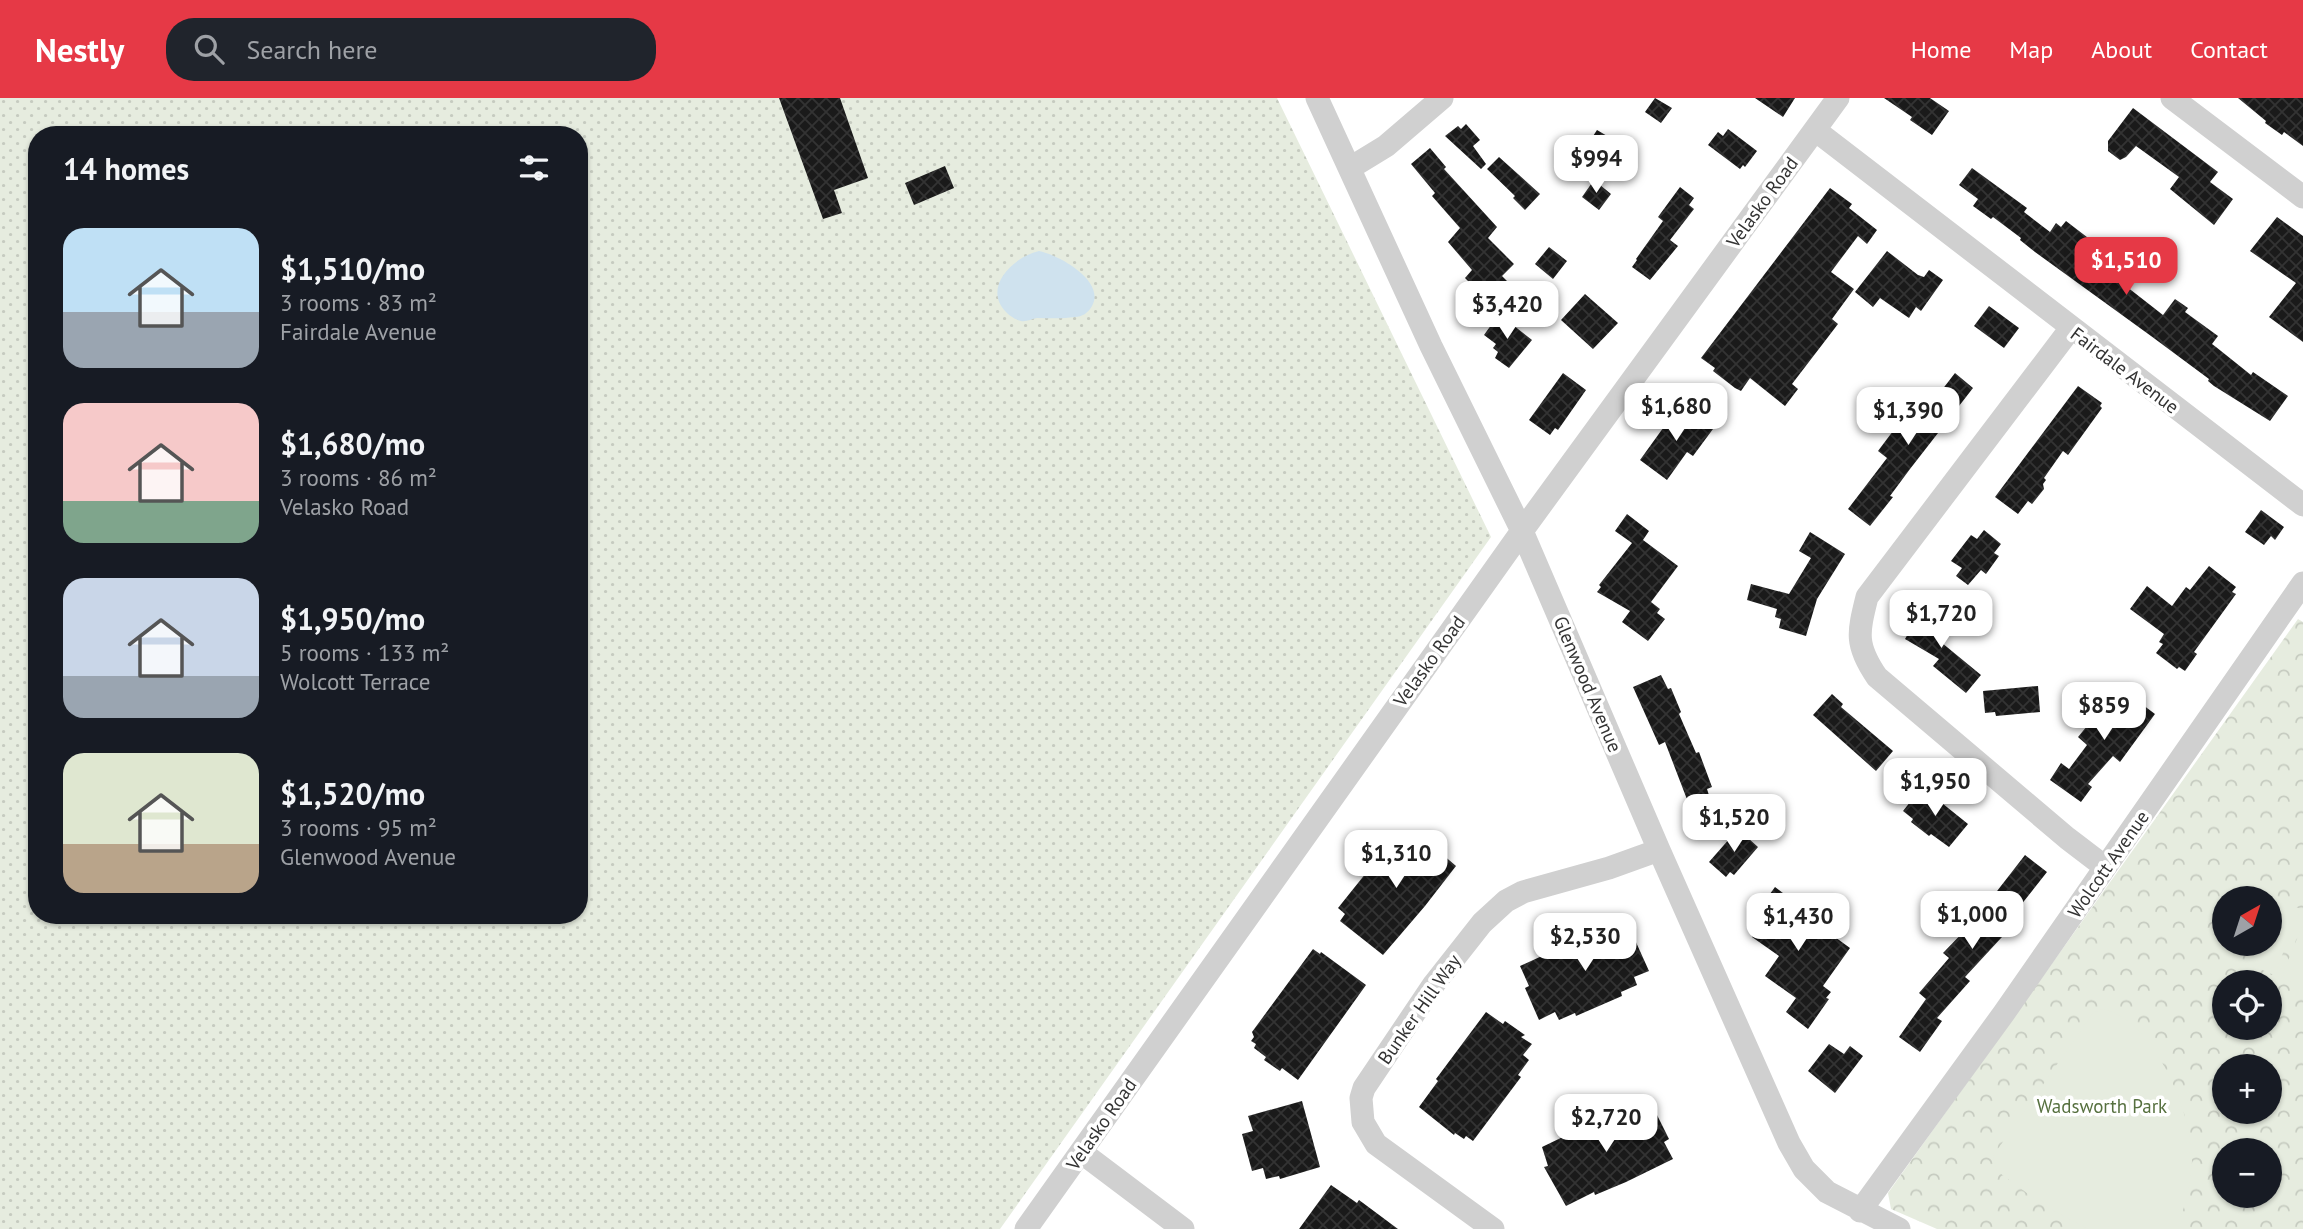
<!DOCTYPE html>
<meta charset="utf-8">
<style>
:root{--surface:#171b24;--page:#20242c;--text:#f1f3f6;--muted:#9ea1a6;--accent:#e63946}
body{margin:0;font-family:"PT Sans",sans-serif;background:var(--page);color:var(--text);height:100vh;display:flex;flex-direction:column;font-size:26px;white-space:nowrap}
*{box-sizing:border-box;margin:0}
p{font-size:23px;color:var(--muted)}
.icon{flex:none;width:38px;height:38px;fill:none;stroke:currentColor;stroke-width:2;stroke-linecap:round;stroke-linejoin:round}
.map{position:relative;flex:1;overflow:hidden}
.side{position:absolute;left:28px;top:28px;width:560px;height:798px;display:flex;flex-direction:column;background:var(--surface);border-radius:28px;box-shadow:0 2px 5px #0004}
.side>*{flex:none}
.needle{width:46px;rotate:39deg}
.controls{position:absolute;left:2212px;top:788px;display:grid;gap:14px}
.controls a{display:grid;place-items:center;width:70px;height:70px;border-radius:50%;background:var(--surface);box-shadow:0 2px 5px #0004;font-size:35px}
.price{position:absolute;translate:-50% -60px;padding:0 16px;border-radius:14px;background:#fff;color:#222;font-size:23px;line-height:46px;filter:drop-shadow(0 2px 4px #0008)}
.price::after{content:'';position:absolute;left:50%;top:42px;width:21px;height:16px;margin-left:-10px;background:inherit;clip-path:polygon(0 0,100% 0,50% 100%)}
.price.selected{background:var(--accent);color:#fff}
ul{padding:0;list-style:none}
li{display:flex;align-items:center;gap:21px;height:175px;padding:0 35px}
li span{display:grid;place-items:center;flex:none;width:196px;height:140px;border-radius:21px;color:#555}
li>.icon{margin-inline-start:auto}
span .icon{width:84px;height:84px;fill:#fffc;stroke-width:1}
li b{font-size:30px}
h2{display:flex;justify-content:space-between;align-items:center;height:84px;padding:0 35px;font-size:30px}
header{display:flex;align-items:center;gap:42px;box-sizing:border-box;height:98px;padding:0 35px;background:var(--accent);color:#fff}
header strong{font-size:33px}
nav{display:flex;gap:38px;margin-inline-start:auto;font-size:24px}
.search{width:490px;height:63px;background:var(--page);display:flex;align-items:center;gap:18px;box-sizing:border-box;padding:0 24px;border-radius:28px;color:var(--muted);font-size:26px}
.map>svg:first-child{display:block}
.grass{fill:url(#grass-dots);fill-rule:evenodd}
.park{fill:url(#park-crowns);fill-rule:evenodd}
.pitch{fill:#e6ecdf}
.water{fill:#cfe2ee}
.building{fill:url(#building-cross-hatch)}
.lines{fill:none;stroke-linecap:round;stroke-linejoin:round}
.minor{stroke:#d0d0d0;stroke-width:23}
.labels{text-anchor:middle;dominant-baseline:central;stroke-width:7;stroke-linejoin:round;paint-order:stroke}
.street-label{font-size:19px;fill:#333;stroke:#fff}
.park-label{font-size:19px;fill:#56703f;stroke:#fff}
</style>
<header>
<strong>Nestly</strong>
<div class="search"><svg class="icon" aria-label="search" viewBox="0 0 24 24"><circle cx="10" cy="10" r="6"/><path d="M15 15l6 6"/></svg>Search here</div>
<nav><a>Home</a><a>Map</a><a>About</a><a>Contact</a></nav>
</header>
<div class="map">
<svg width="2303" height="1131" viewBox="0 0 2303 1131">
<defs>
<pattern id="grass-dots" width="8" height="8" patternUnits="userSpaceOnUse" patternTransform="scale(1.75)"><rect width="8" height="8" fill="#e6ecdf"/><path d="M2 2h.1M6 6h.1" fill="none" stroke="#c6cbc0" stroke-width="1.8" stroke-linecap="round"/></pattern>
<pattern id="park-crowns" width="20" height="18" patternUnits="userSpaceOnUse" patternTransform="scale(1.75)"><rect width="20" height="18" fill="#e6ecdf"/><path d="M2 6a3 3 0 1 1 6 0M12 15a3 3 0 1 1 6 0" fill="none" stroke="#c6cbc0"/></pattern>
<pattern id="building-cross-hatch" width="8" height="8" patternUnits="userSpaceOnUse" patternTransform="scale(1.75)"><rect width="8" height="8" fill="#1a1a1a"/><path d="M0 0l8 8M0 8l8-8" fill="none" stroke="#333"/></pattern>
</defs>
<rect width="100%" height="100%" fill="#fff"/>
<path class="grass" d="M0 0H1277L1491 439 1000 1131H0ZM37 37H579V817H37Z"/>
<path class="park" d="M2298 521 2303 524V1131H1937L1891 1111 1888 1095ZM2224 800H2270V845H2224ZM2224 884H2270V929H2224ZM2224 968H2270V1013H2224ZM2224 1052H2270V1097H2224Z"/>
<path class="pitch" d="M2270 799 2301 811 2274 877 2244 864 2252 845H2270Z
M2303 826V889L2281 880Z
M2103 911C2152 921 2190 1010 2192 1056 2193 1081 2185 1108 2177 1131H2088L2043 1107 1997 1073 1993 1058 2093 915Z"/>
<path class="water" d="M1039 153C1059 157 1106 183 1092 208 1088 215 1082 219 1075 219 1062 221 1049 220 1037 220 1032 221 1026 224 1021 223 1016 222 1010 218 1007 215 981 190 1013 159 1039 153Z"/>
<path class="building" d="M779 0H840L868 80 834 92 842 115 823 121Z
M1655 0 1672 10 1661 25 1645 14Z
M1755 0H1795L1783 19Z
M1884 0H1930L1949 13 1932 37 1910 22 1912 19Z
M2238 0H2303V48L2284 34 2282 37 2265 25 2266 23Z
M2133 10 2218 74 2210 84 2233 101 2214 127 2170 91 2179 79 2136 48 2126 59 2120 62 2108 53V43Z
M1466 26 1480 42 1473 48 1486 66 1481 71 1445 38 1458 28 1461 31Z
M1728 31 1757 53 1745 69 1743 67 1740 71 1708 47 1718 34 1723 38Z
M1597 32 1614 42 1599 66 1582 55Z
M1430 50 1446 69 1444 71 1497 129 1488 140 1514 166 1502 178 1511 187 1492 207 1465 180 1472 172 1448 144 1460 130 1432 98 1435 95 1411 66Z
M1499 59 1540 96 1525 112 1513 100 1515 98 1487 71Z
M945 68 954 90 914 107 905 85Z
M1972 70 2027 110 2024 114 2050 134 2056 125 2061 129 2066 123 2113 159 2104 171 2163 217 2175 201 2188 210 2185 214 2218 238 2212 246 2216 249 2251 277 2253 274 2288 298 2270 323 2214 288 2208 283 2209 281 2151 238 2035 154 2020 142 2021 140 1993 119 1991 121 1973 108 1978 101 1959 87Z
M1594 82 1611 96 1599 112 1582 99Z
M1680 89 1694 100 1689 107 1694 111 1670 142 1678 148 1650 182 1632 169 1637 162 1636 161 1663 123 1658 119Z
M1830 90 1852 106 1849 110 1877 132 1867 146 1858 138 1831 174 1854 191 1832 221 1838 226 1792 286 1798 291 1785 308 1750 280 1741 293 1735 290 1713 273 1715 270 1701 260Z
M2277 119 2303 138V244L2269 219 2296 185 2250 153Z
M1549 149 1567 163 1553 181 1535 166Z
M1887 153 1918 177 1924 179 1929 172 1943 182 1921 213 1916 209 1909 220 1880 200 1873 209 1855 194Z
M1585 196 1618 225 1593 251 1561 222Z
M1989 208 2019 230 2004 250 1974 228Z
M1499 216 1532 242 1509 270 1495 260 1498 254 1493 250 1496 246 1484 237Z
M1563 275 1586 292 1558 332 1555 330 1550 337 1529 322Z
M1955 275 1973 290 1910 371 1890 398 1893 399 1870 428 1848 411 1887 360 1878 353 1917 301 1928 310Z
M2078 288 2102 305 2100 308 2102 310 2068 357 2063 353 2044 380 2046 382 2043 386 2044 391 2032 406 2028 403 2018 416 1995 399Z
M1684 310 1713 331 1693 358 1687 354 1667 382 1640 362 1671 319 1675 322Z
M2261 412 2284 429 2275 442 2271 438 2264 447 2245 434Z
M1627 416 1649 433 1643 442 1678 468 1651 504 1660 511 1657 515 1665 521 1648 543 1622 524 1630 513 1597 494 1601 489 1599 487 1632 445 1615 433Z
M1984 432 2001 446 1994 455 1999 458 1986 476 1981 472 1968 487 1956 478 1962 470 1951 463 1971 437 1977 441Z
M1810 434 1845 456 1817 501 1806 538 1779 530 1781 521 1775 519 1777 511 1747 502 1751 486 1789 496 1811 460 1799 453Z
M2209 468 2236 489 2232 494 2236 496 2194 554 2197 556 2185 573 2179 569 2177 571 2156 555 2163 546 2159 544 2164 536 2130 511 2147 488 2172 508 2186 489 2190 492Z
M1924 508 1946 522 1936 540 1981 577 1966 595 1933 568 1939 561 1905 541Z
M1661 577 1668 591 1671 590 1681 614 1679 616 1696 655 1699 654 1712 689 1707 691 1713 710 1693 717 1665 644 1659 647 1633 589Z
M2038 588 2040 614 1996 618 1995 614 1985 615 1983 593Z
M2119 589 2155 616 2120 664 2113 658 2088 686 2092 689 2081 704 2050 682 2061 665 2069 671 2087 647 2078 639Z
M1832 596 1843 606 1841 609 1893 653 1876 673 1813 617Z
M1922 689 1968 726 1949 749 1931 736 1929 738 1911 724 1913 721 1903 713Z
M1738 731 1758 749 1734 777 1730 774 1726 779 1709 764Z
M1413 733 1420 738 1422 735 1444 753 1442 756 1456 768 1425 808 1383 857 1340 823 1345 816 1338 810 1398 735 1406 742Z
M2025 757 2047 774 2017 812 2021 815 2002 839 1965 879 1970 883 1937 920 1942 923 1920 954 1899 939 1926 901 1919 895 1949 860 1943 855 1973 824Z
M1775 789 1804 811 1808 806 1819 815 1813 823 1850 850 1823 888 1831 894 1826 900 1829 901 1808 931 1786 914 1796 900 1765 878 1779 858 1752 839 1757 833 1748 826Z
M1626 822 1649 873 1634 879 1637 887 1621 894 1622 898 1576 918 1575 915 1559 922 1555 914 1539 922 1525 890 1529 888 1520 868 1596 833 1597 835Z
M1313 851 1320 856 1321 854 1366 887 1298 982 1282 970 1280 973 1264 962 1266 959 1254 950 1256 946 1251 943 1254 939 1252 934Z
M1486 914 1503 926 1505 923 1525 937 1521 939 1532 946 1523 957 1529 962 1518 977 1521 979 1473 1043 1466 1038 1464 1041 1455 1035 1454 1037 1419 1009 1438 983 1436 981Z
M1829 946 1844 956 1850 948 1863 958 1835 995 1808 973Z
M1302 1003 1320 1069 1280 1081 1279 1078 1266 1081 1263 1070 1252 1073 1242 1036 1253 1033 1248 1018Z
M1637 1007 1641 1014 1650 1010 1654 1018 1657 1017 1669 1041 1664 1044 1673 1061 1626 1084 1595 1097 1594 1094 1566 1108 1544 1069 1548 1068 1542 1049 1594 1024 1596 1027Z
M1331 1087 1357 1105 1359 1102 1398 1131H1299Z"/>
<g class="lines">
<path class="minor" d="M1317 0 1431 248 1522 433 1659 752 1789 1045 1804 1071 1827 1094 1899 1131
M2172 0 2303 99
M1815 32 2303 407
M1350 70 1386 48 1442 0
M2071 230 1867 499C1858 535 1855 547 1877 579L2067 740 2105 769
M1081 1054 1183 1131
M1860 1113 2004 915 2303 485
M1026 1131 1522 433 1838 0
M1493 1131 1376 1046 1363 1024 1361 1000 1364 990 1434 886 1482 825 1506 803 1523 794 1609 770 1659 752"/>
</g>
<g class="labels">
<g class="street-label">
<text transform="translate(1762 104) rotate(-54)">Velasko Road</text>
<text transform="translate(2125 272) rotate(37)">Fairdale Avenue</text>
<text transform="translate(1429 563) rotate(-54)">Velasko Road</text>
<text transform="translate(1588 586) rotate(67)">Glenwood Avenue</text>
<text transform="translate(2108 766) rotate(-55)">Wolcott Avenue</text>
<text transform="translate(1419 911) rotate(-55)">Bunker Hill Way</text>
<text transform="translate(1101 1026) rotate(-55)">Velasko Road</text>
</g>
<g class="park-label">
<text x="2102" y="1008">Wadsworth Park</text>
</g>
</g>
</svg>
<div class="controls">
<a><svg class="needle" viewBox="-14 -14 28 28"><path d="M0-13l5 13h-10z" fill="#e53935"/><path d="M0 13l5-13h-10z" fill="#9ea1a6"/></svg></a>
<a><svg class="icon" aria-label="locate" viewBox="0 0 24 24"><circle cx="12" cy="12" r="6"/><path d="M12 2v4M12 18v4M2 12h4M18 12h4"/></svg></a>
<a>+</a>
<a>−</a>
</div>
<b class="price" style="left:1596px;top:97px">$994</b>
<b class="price selected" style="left:2126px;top:199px">$1,510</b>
<b class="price" style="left:1507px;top:243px">$3,420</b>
<b class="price" style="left:1676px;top:345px">$1,680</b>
<b class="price" style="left:1908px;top:349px">$1,390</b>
<b class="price" style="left:1941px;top:552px">$1,720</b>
<b class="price" style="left:2104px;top:644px">$859</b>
<b class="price" style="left:1935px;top:720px">$1,950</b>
<b class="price" style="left:1734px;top:756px">$1,520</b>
<b class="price" style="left:1396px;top:792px">$1,310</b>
<b class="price" style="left:1972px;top:853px">$1,000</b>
<b class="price" style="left:1798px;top:855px">$1,430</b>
<b class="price" style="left:1585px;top:875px">$2,530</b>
<b class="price" style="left:1606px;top:1056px">$2,720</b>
<section class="side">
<h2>14 homes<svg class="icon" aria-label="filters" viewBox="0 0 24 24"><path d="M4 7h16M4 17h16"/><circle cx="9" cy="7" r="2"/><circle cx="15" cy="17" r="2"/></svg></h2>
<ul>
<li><span style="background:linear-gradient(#bfe0f5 60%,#9aa5b1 0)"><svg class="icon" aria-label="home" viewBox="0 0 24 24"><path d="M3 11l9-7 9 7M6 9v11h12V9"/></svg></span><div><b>$1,510/mo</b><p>3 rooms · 83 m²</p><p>Fairdale Avenue</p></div></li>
<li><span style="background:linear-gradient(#f6c9c9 70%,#7fa58c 0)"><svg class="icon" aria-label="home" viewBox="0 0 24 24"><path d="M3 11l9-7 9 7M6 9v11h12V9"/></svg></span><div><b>$1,680/mo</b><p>3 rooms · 86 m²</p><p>Velasko Road</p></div></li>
<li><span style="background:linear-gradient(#c9d6e8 70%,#9aa5b1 0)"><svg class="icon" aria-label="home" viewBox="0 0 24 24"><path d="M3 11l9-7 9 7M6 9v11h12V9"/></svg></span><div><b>$1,950/mo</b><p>5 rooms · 133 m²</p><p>Wolcott Terrace</p></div></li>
<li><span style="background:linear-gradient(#dfe7d0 65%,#b9a48a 0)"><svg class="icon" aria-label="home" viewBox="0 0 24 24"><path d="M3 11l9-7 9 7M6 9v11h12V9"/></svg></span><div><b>$1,520/mo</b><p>3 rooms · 95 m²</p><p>Glenwood Avenue</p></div></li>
</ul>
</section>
</div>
